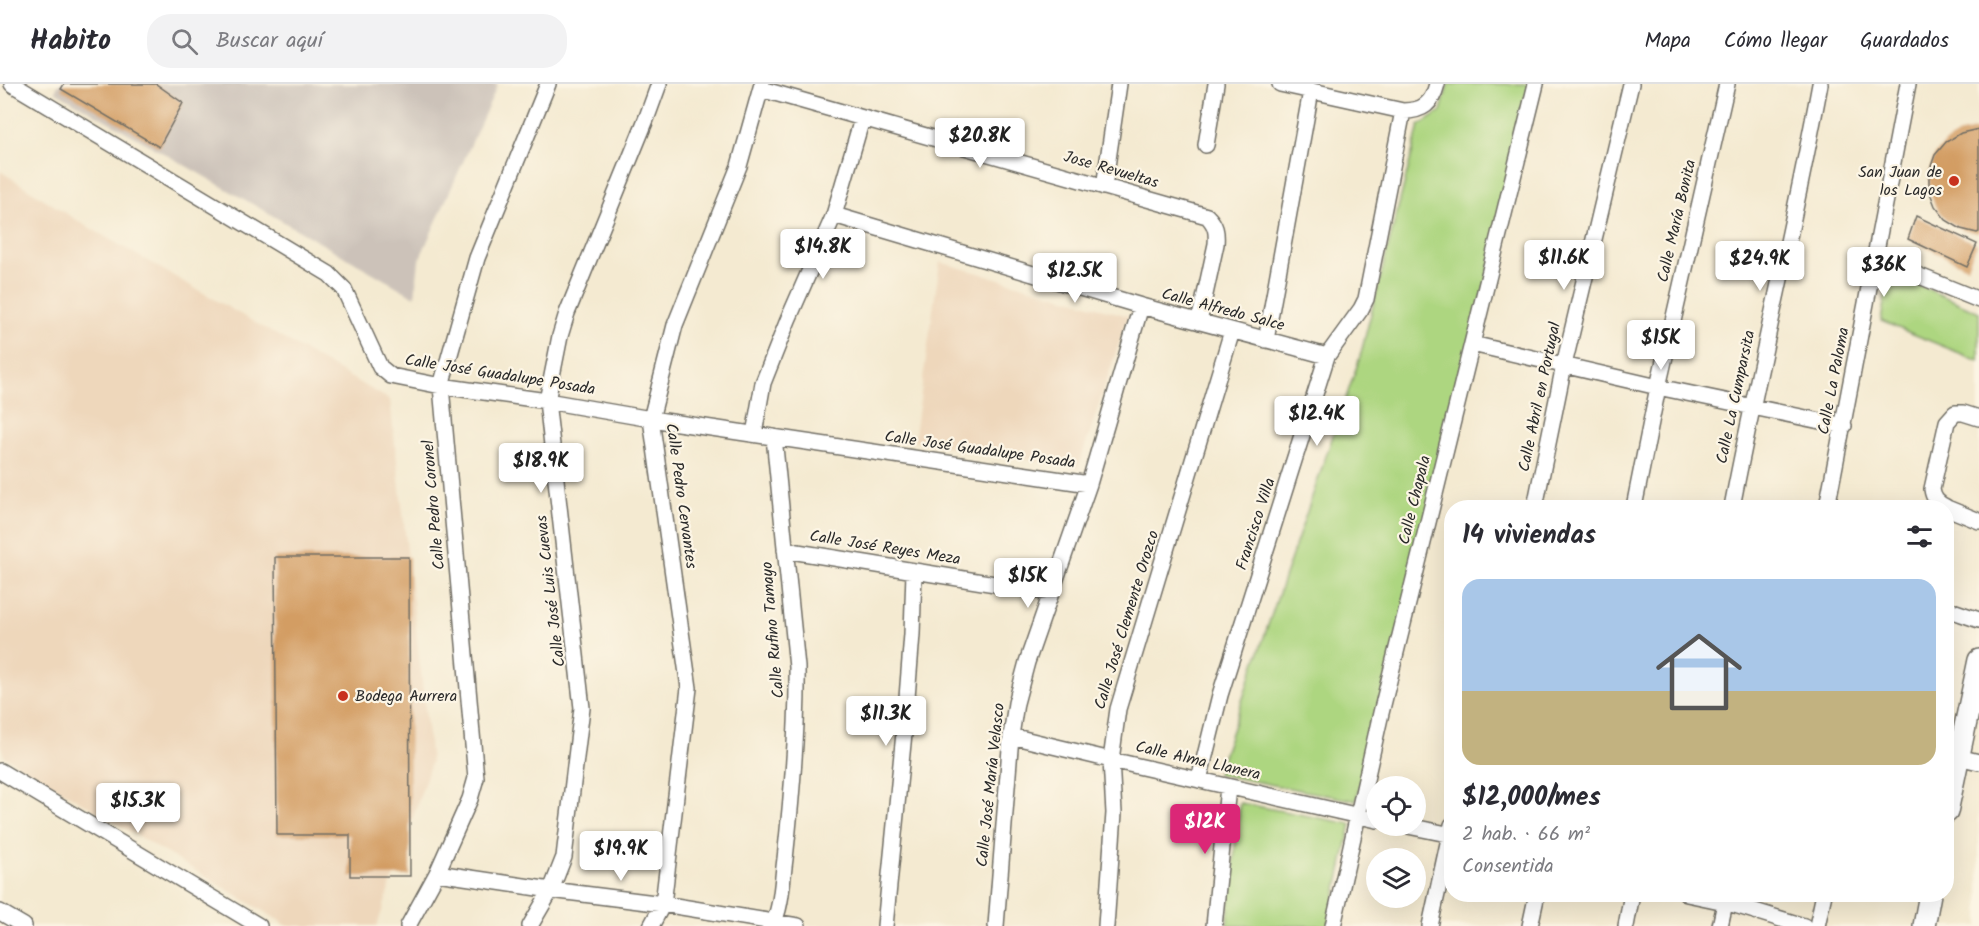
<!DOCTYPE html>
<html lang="es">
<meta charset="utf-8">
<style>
:root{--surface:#fff;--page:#f2f2f3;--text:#2b2b33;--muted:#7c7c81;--line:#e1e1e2;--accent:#db2777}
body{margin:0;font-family:Kalam,sans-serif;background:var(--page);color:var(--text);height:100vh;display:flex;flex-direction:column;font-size:22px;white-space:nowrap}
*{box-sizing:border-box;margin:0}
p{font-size:20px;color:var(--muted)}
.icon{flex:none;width:33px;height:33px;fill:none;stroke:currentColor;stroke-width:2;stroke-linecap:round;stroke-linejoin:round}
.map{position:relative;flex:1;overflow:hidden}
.details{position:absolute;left:1444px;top:416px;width:510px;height:402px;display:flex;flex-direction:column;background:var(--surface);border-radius:24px;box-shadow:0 6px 24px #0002}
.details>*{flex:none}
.tools{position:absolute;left:1366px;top:692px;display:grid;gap:12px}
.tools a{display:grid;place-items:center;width:60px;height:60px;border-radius:50%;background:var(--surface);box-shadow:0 6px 24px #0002;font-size:30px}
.price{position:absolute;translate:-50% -51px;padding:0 14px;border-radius:6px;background:#fff;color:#222;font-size:20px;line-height:39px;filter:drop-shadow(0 2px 3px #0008)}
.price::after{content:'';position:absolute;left:50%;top:36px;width:18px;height:14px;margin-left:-9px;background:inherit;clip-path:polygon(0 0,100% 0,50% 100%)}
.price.active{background:var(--accent);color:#fff}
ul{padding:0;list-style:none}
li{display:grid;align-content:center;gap:12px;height:318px;padding:0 18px}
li+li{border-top:2px solid var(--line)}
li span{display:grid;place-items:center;height:186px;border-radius:18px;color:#555}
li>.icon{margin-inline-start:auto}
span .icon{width:108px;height:108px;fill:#fffc;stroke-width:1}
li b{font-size:26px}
h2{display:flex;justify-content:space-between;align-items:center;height:72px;padding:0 18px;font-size:26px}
header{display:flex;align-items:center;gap:36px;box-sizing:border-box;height:84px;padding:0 30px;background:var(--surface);border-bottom:2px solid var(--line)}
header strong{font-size:28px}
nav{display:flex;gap:33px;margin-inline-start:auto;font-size:21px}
.search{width:420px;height:54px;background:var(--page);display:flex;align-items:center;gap:15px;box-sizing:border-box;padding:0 21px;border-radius:24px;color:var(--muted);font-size:22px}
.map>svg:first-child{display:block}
.built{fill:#eed7bb}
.industrial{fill:#ccc2b9}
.green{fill:#add680;stroke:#6c8056;stroke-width:1.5}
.building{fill:#d39d63}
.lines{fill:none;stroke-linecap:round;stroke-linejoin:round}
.street-casing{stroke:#716e65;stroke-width:18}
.secondary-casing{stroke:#716e65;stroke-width:24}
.street{stroke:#fff;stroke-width:15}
.secondary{stroke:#fff;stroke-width:21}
.poi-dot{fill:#c8321e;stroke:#fcf5e5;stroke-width:2}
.labels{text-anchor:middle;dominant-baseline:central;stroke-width:4.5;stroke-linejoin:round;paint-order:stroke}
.street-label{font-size:16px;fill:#2b2b2b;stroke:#fcf5e5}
.poi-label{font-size:16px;fill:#2b2b2b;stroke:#fcf5e5;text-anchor:end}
</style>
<header>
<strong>Habito</strong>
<div class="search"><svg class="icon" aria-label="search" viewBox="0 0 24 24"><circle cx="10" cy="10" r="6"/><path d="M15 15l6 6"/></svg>Buscar aquí</div>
<nav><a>Mapa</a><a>Cómo llegar</a><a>Guardados</a></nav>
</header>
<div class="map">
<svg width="1979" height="842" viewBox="0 0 1979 842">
<rect width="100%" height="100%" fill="#fcf5e5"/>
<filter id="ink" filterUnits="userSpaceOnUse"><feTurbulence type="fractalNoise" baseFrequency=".0167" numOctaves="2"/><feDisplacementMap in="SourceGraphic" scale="12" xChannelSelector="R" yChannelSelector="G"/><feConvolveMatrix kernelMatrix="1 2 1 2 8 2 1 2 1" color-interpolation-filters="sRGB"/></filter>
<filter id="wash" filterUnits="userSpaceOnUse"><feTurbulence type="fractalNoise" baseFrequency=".008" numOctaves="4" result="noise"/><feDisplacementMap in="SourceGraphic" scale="24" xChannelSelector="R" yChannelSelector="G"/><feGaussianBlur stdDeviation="1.35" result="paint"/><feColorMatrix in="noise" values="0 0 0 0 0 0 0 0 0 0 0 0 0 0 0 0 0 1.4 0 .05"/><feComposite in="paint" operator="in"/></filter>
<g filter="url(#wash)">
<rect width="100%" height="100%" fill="#f4ead1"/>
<path class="built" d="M0 87 83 140 390 316 431 678 377 842H288L4 672 0 659Z
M940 178 1128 232 1078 384 914 357Z"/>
<path class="industrial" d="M59 0H498L419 176 415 213 55 7Z"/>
<path class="green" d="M1448 0H1535L1356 717 1217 690 1360 273 1419 42 1441 27Z
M1889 188 1979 228V277L1881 237Z
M1240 719 1351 740 1329 842H1227Z"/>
<g id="blocks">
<path class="building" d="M64 0H156L183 19 159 63 61 5Z
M1979 45V148L1977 149 1961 145 1946 136 1935 122 1929 106V88L1935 71 1946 58 1961 49Z
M1916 132 1977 160 1967 183 1908 155Z
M275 473H409L410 792H350V751H277Z"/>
</g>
</g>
<g filter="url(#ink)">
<use href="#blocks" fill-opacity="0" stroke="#716e65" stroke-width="1.5"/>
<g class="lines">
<defs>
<path id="street" d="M12 0 329 190 344 205 380 283 391 292 441 302 547 317 651 335 1089 400
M1280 0 1403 27C1423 27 1432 20 1437 0
M761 5 1207 132C1216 141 1217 148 1216 160L1199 238
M1206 61 1216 0
M1104 103 1119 0
M834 131 1141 222 1327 272
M1875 174 1979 216
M1266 256 1311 7
M1472 260 1658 303 1844 342
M754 350 763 299 788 236 834 131 862 35
M1535 423 1564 281 1631 0
M1634 423 1658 303 1727 0
M1732 423C1759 282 1794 142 1820 0
M1827 423 1908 0
M1946 423C1937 419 1933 414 1932 405L1947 338 1955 329H1963L1979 334
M1947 424 1979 437
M785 466 1051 509
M1947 525 1979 536
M1011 652 1111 676 1377 736
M1958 673 1979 678
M0 687 259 842
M1199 696 1220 611 1327 272 1361 225 1366 215 1403 27
M1403 741 1452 751
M437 789 551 806 663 820 798 842
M1687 810 1725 818 1804 842
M0 828 24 842
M408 842 437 789 470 715 476 694 441 302 477 174 548 0
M530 842 551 806 564 773 582 624 547 317 560 252 567 229 647 33 659 0
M651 842 663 820 689 604 651 335 675 241 739 82 762 0
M772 842C782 823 782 796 785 775 792 711 798 646 797 583L774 353
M885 842 905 639 912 550 914 488
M996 842 1011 652 1016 619 1027 578 1089 400 1141 222
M1106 842 1114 729 1111 676 1118 625 1232 247
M1214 842 1228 703
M1333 842 1381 629 1536 0
M1430 842 1452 741
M1530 842 1537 810
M1626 842 1632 810
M1720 842 1727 810
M1817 842 1824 810"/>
<path id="secondary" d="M1947 728 1979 576
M1924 842 1930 810"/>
</defs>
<use href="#street" class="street-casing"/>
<use href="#secondary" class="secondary-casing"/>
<use href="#street" class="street"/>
<use href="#secondary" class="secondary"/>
</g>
</g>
<g class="poi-dot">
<circle cx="1954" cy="97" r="6"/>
<circle cx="343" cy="612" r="6"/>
</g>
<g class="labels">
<g class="street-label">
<text transform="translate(1111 86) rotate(16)">Jose Revueltas</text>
<text transform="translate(1677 137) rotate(-77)">Calle María Bonita</text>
<text transform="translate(1223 226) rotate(15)">Calle Alfredo Salce</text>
<text transform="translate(500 291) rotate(9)">Calle José Guadalupe Posada</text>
<text transform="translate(1834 297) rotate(-79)">Calle La Paloma</text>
<text transform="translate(1540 313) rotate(-78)">Calle Abril en Portugal</text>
<text transform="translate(1736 313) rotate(-78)">Calle La Cumparsita</text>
<text transform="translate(980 366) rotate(8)">Calle José Guadalupe Posada</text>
<text transform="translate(681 412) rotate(82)">Calle Pedro Cervantes</text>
<text transform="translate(1415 416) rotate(-76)">Calle Chapala</text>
<text transform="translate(434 421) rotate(-95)">Calle Pedro Coronel</text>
<text transform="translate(1256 440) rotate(-72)">Francisco Villa</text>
<text transform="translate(885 464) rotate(9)">Calle José Reyes Meza</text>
<text transform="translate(551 507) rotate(-97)">Calle José Luis Cuevas</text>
<text transform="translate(1127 536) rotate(-73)">Calle José Clemente Orozco</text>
<text transform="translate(773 546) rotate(-95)">Calle Rufino Tamayo</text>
<text transform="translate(1198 677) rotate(13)">Calle Alma Llanera</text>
<text transform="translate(991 701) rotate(-84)">Calle José María Velasco</text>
</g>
<g class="poi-label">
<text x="1942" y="88">San Juan de<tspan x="1942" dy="18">los Lagos</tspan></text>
<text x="355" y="612" text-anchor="start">Bodega Aurrera</text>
</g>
</g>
</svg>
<div class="tools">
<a><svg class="icon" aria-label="locate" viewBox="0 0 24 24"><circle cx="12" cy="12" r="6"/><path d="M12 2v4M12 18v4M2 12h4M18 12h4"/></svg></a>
<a><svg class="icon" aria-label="layers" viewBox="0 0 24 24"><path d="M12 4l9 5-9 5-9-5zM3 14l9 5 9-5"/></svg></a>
</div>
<b class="price" style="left:980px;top:85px">$20.8K</b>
<b class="price" style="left:823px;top:196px">$14.8K</b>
<b class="price" style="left:1564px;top:207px">$11.6K</b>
<b class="price" style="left:1760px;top:208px">$24.9K</b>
<b class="price" style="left:1884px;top:214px">$36K</b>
<b class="price" style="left:1075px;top:220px">$12.5K</b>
<b class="price" style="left:1661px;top:287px">$15K</b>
<b class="price" style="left:1317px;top:363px">$12.4K</b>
<b class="price" style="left:541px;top:410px">$18.9K</b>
<b class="price" style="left:1028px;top:525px">$15K</b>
<b class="price" style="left:886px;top:663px">$11.3K</b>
<b class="price" style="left:138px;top:750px">$15.3K</b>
<b class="price active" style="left:1205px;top:771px">$12K</b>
<b class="price" style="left:621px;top:798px">$19.9K</b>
<section class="details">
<h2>14 viviendas<svg class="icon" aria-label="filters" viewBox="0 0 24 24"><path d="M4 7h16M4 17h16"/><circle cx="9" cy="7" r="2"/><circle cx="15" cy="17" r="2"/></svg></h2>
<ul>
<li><span style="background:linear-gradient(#a9c7e8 60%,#c2b280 0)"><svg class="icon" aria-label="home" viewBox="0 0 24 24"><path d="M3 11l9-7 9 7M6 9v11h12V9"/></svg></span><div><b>$12,000/mes</b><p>2 hab. · 66 m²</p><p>Consentida</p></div></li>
</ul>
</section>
</div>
